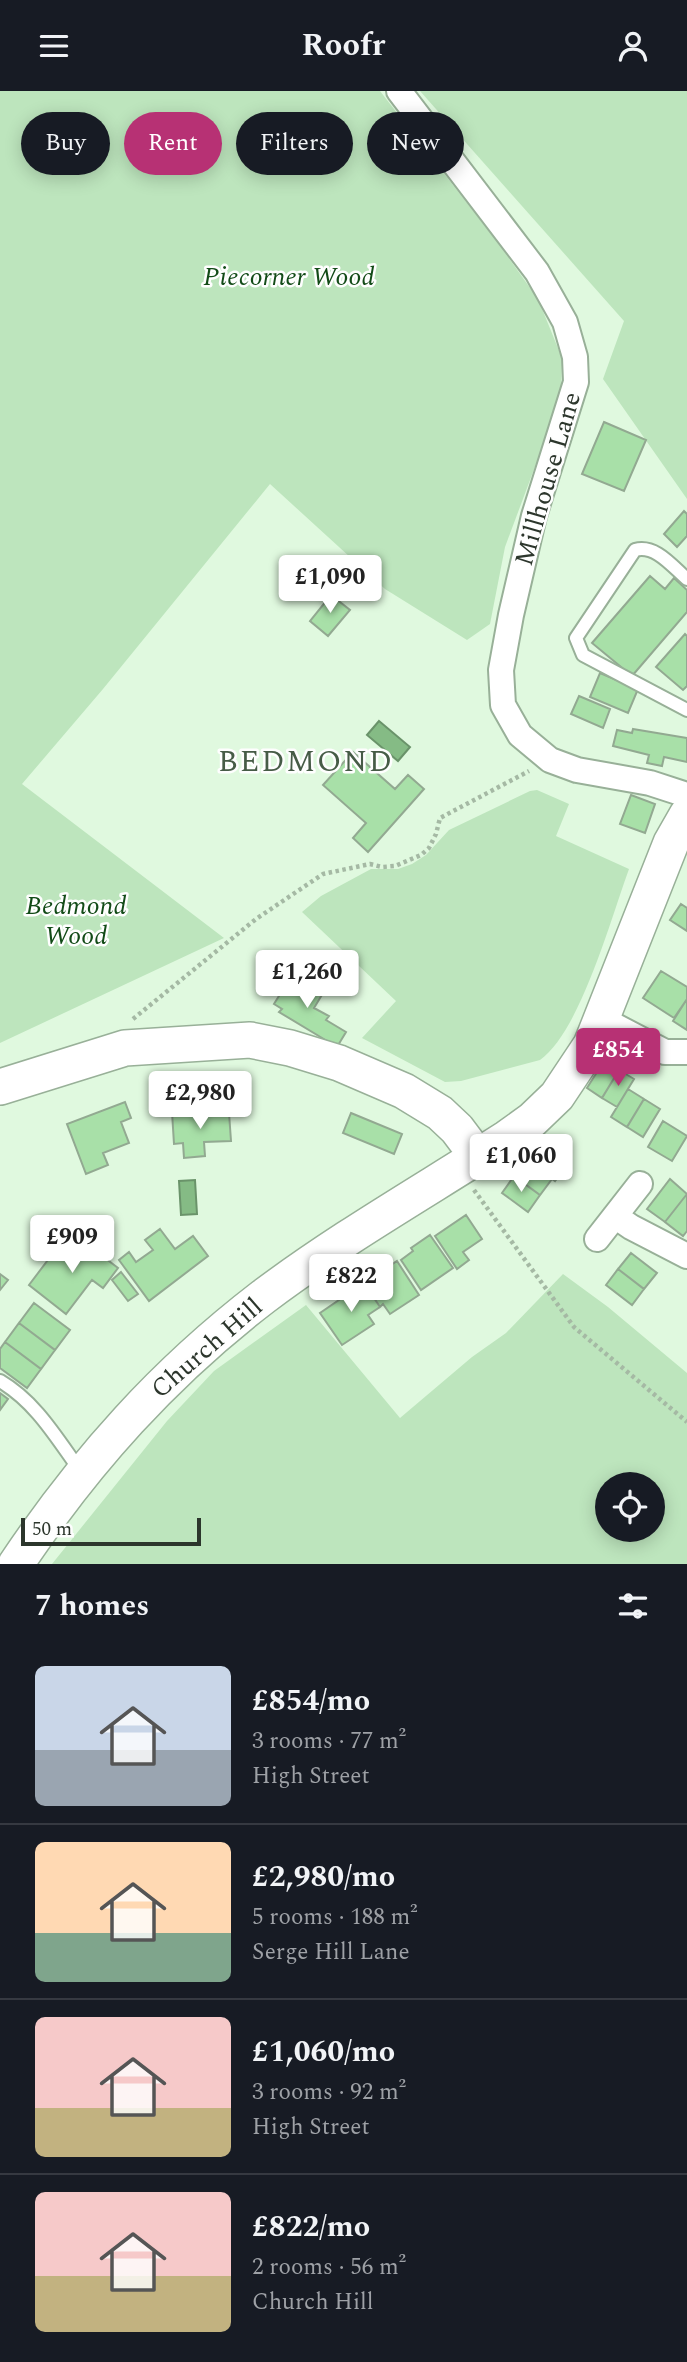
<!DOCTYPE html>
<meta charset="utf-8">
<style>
:root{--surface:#171b24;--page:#242831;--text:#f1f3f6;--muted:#9ea1a6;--line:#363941;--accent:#b73174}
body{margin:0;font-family:Spectral,serif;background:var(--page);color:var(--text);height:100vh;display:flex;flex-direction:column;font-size:26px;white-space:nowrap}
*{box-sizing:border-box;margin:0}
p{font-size:23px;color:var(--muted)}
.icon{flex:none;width:38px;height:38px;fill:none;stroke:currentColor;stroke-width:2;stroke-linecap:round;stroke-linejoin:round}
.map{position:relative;height:1473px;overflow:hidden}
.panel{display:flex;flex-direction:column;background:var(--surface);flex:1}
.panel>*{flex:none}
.top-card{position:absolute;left:21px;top:21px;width:646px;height:63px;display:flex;gap:14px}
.tools{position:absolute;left:595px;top:1381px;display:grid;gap:14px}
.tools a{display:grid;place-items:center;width:70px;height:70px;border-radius:50%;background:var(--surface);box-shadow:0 4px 18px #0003;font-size:35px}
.scale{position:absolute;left:21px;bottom:18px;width:180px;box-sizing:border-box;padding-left:7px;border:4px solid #2c362c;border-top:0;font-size:19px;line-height:24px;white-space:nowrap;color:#2c362c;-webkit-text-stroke:5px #fefefe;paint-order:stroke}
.price{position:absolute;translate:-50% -60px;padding:0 16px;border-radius:7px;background:#fff;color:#222;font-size:23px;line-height:46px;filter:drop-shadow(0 2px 4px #0008)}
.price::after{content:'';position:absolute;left:50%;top:42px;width:21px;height:16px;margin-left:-10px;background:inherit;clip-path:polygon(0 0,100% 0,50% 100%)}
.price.on{background:var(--accent);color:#fff}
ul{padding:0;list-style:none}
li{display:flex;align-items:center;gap:21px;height:175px;padding:0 35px}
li+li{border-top:2px solid var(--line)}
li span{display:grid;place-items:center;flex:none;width:196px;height:140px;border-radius:10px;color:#555}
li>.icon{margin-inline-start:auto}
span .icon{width:84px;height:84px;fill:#fffc;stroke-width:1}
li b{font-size:30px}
h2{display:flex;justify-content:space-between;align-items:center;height:84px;padding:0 35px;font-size:30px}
.pill{padding:0 24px;border-radius:32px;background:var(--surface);box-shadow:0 4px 18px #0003;font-size:24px;line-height:63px}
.pill.on{background:var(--accent);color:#fff}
header{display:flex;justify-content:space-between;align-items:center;height:91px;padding:0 35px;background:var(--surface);font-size:32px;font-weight:700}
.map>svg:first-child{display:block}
.green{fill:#bde5bd;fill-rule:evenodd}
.water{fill:#85bb85;stroke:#6a936a;stroke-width:2}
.building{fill:#a8e0a8;stroke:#92a991;stroke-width:2}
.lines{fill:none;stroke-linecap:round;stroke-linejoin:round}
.lane-casing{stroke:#98b098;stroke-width:16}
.street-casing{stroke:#98b098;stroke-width:28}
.secondary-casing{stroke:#98b098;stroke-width:38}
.path{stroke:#a5b9a4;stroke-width:4.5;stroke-dasharray:3.5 3.5;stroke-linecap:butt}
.lane{stroke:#fff;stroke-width:12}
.street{stroke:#fff;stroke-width:24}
.secondary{stroke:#fff;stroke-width:35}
.labels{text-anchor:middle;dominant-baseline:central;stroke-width:5;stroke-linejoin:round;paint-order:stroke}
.park-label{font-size:26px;font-style:italic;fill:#124b17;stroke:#fefefe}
.street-label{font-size:26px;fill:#2c362c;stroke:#fefefe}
.quarter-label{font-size:30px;letter-spacing:2px;fill:#465c46;stroke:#fefefe}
</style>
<header><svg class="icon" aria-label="menu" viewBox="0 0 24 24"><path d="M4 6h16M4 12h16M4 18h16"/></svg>Roofr<svg class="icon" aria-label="person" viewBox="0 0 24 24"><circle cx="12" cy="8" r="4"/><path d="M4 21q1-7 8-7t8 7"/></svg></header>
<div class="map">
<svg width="687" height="1473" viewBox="0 0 687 1473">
<rect width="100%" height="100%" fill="#e0f9df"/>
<path class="green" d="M0 0H380L498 152 538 208 562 267 561 306 505 456 490 533 467 549 385 498 270 393 103 598 22 693 224 847 0 952Z
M420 0H687V408L603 288 624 230Z
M537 699 569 713 556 745 629 778C611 827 580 941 540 969L461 990 445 991 362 947 396 910 302 821 321 805 371 778H398L412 773 426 764 449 739 530 700Z
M563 1183 608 1216 687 1282V1473H52L167 1330 214 1280 306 1214 400 1327 472 1266 506 1242ZM607 1393H653V1438H607Z"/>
<path class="water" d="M379 630 410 656 398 670 367 644Z
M195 1089 197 1123 181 1124 179 1090Z"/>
<path class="building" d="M604 331 646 349 624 400 582 383Z
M684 420 687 423V445L677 456 664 443Z
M650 485 665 498 674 487 687 499V521L632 585 592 552Z
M331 504 350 519 328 545 310 530Z
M685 543 687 545V595L683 599 656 576Z
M600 582 638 598 628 622 590 606Z
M579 605 610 618 603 637 571 623Z
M633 638 687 647V671L664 666 662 675 647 672 649 664 613 655 617 639 632 642Z
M353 661 395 698 408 684 424 698 368 761 353 747 366 732 323 694Z
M631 704 655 713 645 742 620 733Z
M681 813 687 817V840L670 829Z
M661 880 687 896V908L674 927 643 907Z
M292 884 323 902 314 917 329 925 326 929 346 941 337 956 279 921 282 918 274 913Z
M687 908V939L673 930Z
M604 970 619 979 602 1007 587 997Z
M619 979 634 988 617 1016 602 1007Z
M628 998 644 1008 627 1036 611 1026Z
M644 1008 660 1018 643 1046 627 1036Z
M125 1011 131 1027 121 1031 129 1052 103 1062 108 1074 86 1083 67 1033Z
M203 1019V1023L229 1022 231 1050 204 1051 205 1065 184 1067 183 1052 174 1053 172 1021Z
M351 1022 402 1043 394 1063 343 1042Z
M663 1030 687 1045 672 1070 648 1056Z
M542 1056 567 1074 555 1090 530 1072Z
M527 1069 552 1088 540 1104 514 1085Z
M514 1085 540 1104 528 1121 502 1102Z
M670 1088 687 1103 665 1131 647 1118Z
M687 1103V1140L683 1145 665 1131Z
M466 1124 482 1148 463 1161 469 1169 457 1178 435 1145Z
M160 1138 175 1158 193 1145 208 1165 149 1210 119 1169 129 1161 136 1171 153 1159 145 1149Z
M430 1144 453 1177 421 1199 401 1169 413 1160 411 1157Z
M80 1148 118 1177 103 1197 92 1189 66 1223 29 1194 57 1157 67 1166Z
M631 1162 657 1182 644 1198 618 1178Z
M397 1170 419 1204 390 1223 383 1213 380 1216 364 1192Z
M618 1178 644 1198 632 1214 606 1194Z
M121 1181 138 1203 128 1210 112 1189Z
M0 1183 8 1189 0 1199Z
M364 1192 380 1216 368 1224 374 1233 342 1254 320 1222Z
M34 1212 70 1239 55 1259 19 1232Z
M19 1232 55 1259 41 1278 5 1251Z
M5 1251 41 1278 27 1297 0 1277V1258Z
M0 1302 8 1308 0 1319Z"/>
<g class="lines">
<defs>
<path id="lane" d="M687 488C672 475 655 453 635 459L576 547 583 564 687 619
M0 1290C37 1312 57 1348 82 1382"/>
<path id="street" d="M399 0 537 181 565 231 575 266 576 291 534 425 511 524 501 579 503 614 520 644 550 669 577 679 650 692 687 704
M602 928 665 961H687
M615 1125 631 1136 687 1165
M597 1148 640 1093"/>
<path id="secondary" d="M0 996 125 957 250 949 290 957 339 972 404 1000 440 1022 457 1038 478 1066
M16 1473C86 1369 164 1282 263 1206 340 1148 426 1099 507 1047L532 1029 557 1005 591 954 671 752 687 724"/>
</defs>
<use href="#lane" class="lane-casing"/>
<use href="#street" class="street-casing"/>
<use href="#secondary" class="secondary-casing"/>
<path class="path" d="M133 928 256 828 323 783 370 773 382 776 395 775 421 764 429 757 436 743 440 727 529 680
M474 1099 574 1236 687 1331"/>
<use href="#lane" class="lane"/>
<use href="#street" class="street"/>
<use href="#secondary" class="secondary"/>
</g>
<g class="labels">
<g class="park-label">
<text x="289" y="186">Piecorner Wood</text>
<text x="76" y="815">Bedmond<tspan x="76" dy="30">Wood</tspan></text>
</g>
<g class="street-label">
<text transform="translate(548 388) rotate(-74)">Millhouse Lane</text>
<text transform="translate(207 1257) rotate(-41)">Church Hill</text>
</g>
<g class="quarter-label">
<text x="306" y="671">BEDMOND</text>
</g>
</g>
</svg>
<div class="tools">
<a><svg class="icon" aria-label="locate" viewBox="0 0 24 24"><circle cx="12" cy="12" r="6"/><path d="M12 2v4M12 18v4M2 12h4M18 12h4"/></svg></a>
</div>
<div class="scale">50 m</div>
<b class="price" style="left:330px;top:524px">£1,090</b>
<b class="price" style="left:307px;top:919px">£1,260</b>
<b class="price on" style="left:618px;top:997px">£854</b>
<b class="price" style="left:200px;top:1040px">£2,980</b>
<b class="price" style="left:521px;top:1103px">£1,060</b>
<b class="price" style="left:72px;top:1184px">£909</b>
<b class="price" style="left:351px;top:1223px">£822</b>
<div class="top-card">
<a class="pill">Buy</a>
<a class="pill on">Rent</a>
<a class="pill">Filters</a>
<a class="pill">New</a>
</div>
</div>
<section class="panel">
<h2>7 homes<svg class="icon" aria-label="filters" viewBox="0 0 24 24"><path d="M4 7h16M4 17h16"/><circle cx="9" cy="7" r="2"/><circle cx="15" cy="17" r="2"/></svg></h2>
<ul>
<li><span style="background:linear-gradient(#c9d6e8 60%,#9aa5b1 0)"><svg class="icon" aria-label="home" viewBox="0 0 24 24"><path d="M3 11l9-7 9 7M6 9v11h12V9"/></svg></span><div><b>£854/mo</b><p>3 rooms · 77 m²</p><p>High Street</p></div></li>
<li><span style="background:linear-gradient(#ffd9b3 65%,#7fa58c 0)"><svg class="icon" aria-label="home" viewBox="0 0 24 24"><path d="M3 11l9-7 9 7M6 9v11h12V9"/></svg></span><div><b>£2,980/mo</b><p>5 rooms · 188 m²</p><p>Serge Hill Lane</p></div></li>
<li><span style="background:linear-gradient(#f6c9c9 65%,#c2b280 0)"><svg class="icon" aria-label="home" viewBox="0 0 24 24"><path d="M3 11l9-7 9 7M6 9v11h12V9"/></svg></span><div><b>£1,060/mo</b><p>3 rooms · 92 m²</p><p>High Street</p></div></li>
<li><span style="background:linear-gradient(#f6c9c9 60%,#c2b280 0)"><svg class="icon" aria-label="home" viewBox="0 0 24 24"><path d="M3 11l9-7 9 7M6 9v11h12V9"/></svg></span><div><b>£822/mo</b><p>2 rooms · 56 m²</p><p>Church Hill</p></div></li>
</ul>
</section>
